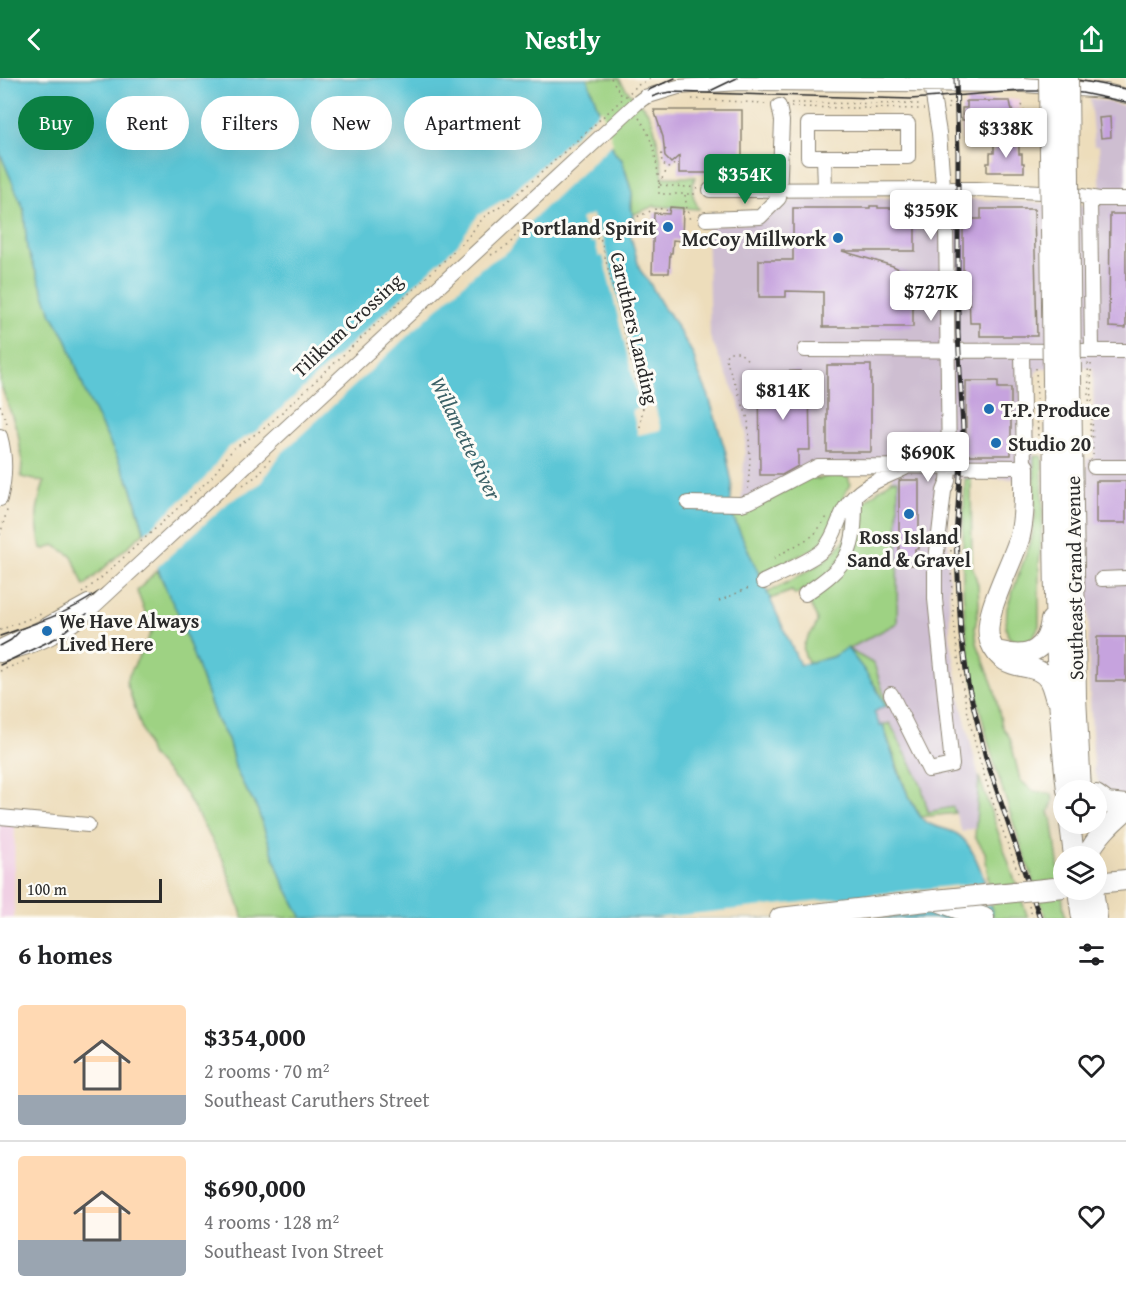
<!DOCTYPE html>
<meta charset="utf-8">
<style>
:root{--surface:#fff;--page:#f2f2f2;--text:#202124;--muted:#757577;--line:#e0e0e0;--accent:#0b8043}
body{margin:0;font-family:"Gentium Book Plus",serif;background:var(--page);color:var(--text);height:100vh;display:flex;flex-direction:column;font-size:22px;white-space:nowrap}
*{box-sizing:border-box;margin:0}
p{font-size:20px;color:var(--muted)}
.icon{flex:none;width:33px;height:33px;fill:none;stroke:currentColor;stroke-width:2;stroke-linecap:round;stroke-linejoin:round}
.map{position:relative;height:840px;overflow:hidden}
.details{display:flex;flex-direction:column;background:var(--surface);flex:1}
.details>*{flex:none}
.guide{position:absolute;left:18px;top:18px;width:600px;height:54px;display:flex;gap:12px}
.buttons{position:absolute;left:1053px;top:702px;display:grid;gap:12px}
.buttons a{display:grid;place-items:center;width:54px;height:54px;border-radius:50%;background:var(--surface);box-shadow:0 6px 24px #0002;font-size:30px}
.scale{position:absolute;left:18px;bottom:15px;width:144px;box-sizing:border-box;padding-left:6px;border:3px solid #2b2b2b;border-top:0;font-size:16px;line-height:21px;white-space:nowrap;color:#2b2b2b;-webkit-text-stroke:4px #fdfcf7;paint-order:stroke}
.price{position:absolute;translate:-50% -51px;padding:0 14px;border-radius:6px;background:#fff;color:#222;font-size:20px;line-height:39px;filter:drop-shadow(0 2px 3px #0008)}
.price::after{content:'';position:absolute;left:50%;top:36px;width:18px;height:14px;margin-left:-9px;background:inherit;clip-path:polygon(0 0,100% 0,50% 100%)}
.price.selected{background:var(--accent);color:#fff}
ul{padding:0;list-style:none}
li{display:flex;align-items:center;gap:18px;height:150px;padding:0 18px}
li+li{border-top:2px solid var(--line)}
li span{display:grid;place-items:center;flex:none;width:168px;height:120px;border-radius:6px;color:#555}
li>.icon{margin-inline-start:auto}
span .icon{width:72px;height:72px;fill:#fffc;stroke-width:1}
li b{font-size:26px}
h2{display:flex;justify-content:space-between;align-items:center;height:72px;padding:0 18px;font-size:26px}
.pill{padding:0 21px;border-radius:27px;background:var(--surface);box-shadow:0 6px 24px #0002;font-size:21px;line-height:54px}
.pill.selected{background:var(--accent);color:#fff}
header{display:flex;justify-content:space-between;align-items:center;height:78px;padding:0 18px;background:var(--accent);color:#fff;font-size:27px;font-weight:800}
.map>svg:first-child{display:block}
.built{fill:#f0d0e4}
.industrial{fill:#cebed1}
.green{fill:#9ed283;stroke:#647e57;stroke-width:1.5}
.water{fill:#5bc6d6;stroke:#437880;stroke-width:1.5}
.pier{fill:#edddbb}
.building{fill:#c6a3de}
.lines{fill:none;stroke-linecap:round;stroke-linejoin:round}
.minor-casing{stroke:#8c8473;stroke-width:16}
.highway-casing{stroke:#8c8473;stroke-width:22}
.path{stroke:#8c8473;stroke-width:1.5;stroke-dasharray:1.5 4.5;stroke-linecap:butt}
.minor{stroke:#fff;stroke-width:14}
.highway{stroke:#fff;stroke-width:20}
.tram{stroke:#2b2b2b;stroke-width:1.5}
.rail-casing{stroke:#2b2b2b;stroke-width:5}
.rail{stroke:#fdfcf7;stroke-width:3;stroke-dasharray:9;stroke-linecap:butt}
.minor-bridge-casing{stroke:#8c8473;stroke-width:16;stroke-linecap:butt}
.highway-bridge-casing{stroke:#8c8473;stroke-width:22;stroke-linecap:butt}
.path-bridge{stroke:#8c8473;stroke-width:1.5;stroke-dasharray:1.5 4.5;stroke-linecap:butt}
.minor-bridge{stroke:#fff;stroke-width:14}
.highway-bridge{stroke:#fff;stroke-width:20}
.poi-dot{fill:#1f6fb2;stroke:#fdfcf7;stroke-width:2}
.labels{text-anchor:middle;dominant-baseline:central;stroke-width:6;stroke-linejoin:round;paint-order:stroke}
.poi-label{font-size:20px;font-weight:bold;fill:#2b2b2b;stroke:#fdfcf7;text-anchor:start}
.street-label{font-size:20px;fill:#2b2b2b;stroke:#fdfcf7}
.water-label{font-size:21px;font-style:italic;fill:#3c6167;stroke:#fdfcf7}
</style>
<header><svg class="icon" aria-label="back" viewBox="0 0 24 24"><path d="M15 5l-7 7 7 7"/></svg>Nestly<svg class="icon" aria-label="share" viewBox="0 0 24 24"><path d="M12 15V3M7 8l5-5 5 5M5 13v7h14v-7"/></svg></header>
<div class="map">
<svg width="1126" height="840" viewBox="0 0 1126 840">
<rect width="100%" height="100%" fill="#fdfcf7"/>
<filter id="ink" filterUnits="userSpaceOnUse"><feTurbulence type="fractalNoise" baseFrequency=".0167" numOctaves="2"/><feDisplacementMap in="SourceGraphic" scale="12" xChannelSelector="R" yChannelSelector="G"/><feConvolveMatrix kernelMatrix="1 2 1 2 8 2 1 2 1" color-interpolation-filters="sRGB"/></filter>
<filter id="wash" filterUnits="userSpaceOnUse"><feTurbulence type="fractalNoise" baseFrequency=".008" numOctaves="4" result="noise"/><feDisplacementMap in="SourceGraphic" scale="24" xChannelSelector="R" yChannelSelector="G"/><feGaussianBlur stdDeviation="1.35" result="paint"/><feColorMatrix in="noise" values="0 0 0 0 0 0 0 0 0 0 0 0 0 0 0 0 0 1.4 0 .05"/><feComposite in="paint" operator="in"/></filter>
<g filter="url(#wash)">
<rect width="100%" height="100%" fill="#edddbb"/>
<path class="built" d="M1019 21 1020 51H978L969 62H962V30L967 23Z
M0 735H15L14 840H0Z"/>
<path class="industrial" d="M1090 20 1126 28V718H1111L1102 711 1094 694 1089 599 1088 447 1086 381 1094 380 1093 290H1042L1036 294 1033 304 1034 401 947 400 950 558 961 625 979 699 975 750 962 754 953 729 928 734 921 706 890 645 880 649 860 601 877 594 874 586 847 570 897 544 898 402H892V391L822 392 745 432 741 428 746 355 738 322 710 259 707 148 750 145 795 121 948 120 1101 128 1099 68H1094Z"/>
<path class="green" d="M587 0H619C626 15 638 20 647 33 656 45 661 83 663 99H696C689 110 693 120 699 131L654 128 632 137V115L629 104 622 82 615 75 611 66Z
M0 75 20 120 24 132 27 170 52 237 66 260 86 316 131 408 144 454 84 508 72 478 54 467 46 471 41 470C35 439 35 434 44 404L21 399 22 383 18 355 0 305Z
M1034 378H1042L1043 433 1039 489V548L1033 559 1027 563H1014L1008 558 1006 550 1007 530 1032 459 1035 438Z
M831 397 848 398 850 406 837 433 836 441 818 469 759 497 730 432H745L808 399 819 401Z
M971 400 972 487 978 507 979 526 975 550 977 565 994 610 1002 648 1010 660 1020 702 1033 713 1052 716 1053 723 1049 734 1053 746 1065 840H1046C1015 748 979 657 967 560 960 507 963 454 965 401Z
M892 402H898L897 545 848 571 874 586 888 628H885L879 613 848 571 832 579 809 585C793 561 817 558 817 542 817 536 810 527 806 521L831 504 862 428 866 422Z
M849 441 845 475 826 499 795 517 792 513 770 521 767 515C789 503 845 479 847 452 847 449 846 446 846 442Z
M157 492 178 534 217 643 228 661 236 692 244 708 257 730 282 802 302 840H243L224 783 184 713 150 676 126 603 152 553 137 513Z
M890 645 921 706 928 734 953 729 955 735 921 739 906 712 883 647Z
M979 699 1023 826 1028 840H993L985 774 975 759Z"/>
<path class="water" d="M0 0H587L611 66 615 75 622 82 632 115 631 129 634 144 629 152 640 192 649 204 665 232 669 235 693 276 698 294 708 316 726 375 732 405 730 432 800 587 832 579 847 570C862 589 876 606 885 628L874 634 880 648 883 647C893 677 902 712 920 738 928 750 946 749 957 756 977 768 990 818 993 840H302L282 802 257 730 244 708 236 692 228 661 217 643 178 535 169 518 149 469 131 408 86 316 66 260 52 237 27 170 24 132 0 75Z"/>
<path class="pier" d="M602 31 613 65 532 142 510 172 480 191 281 376 260 406 229 424 154 492 142 458 205 400 227 370 258 352 457 167 478 137 509 118Z
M592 136 603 160 640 310 650 307 661 352 638 357 632 332 640 329 603 178 599 179 595 164 591 165 580 141Z
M988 804 994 826 972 829 996 840H969L943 834 872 840H654Z"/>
<g id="blocks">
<path class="building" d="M967 23H1010L1014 42H962V30H967Z
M654 32H742V95H679V78L671 85 665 79 663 59Z
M1110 39 1111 59 1101 60 1099 40Z
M994 66 1019 67V76H1022V85H1024V94H987V85H990V75H994Z
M870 128H878V130H915V173H842L893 188 913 198V249H823V214L786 213V219H759V182H793V130H870Z
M670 129 683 130 682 163 673 162 672 175H670L669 195H652L654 135 669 136Z
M981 131H1034L1037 258H980V245H970L969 215H963V141H981Z
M1110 136H1126V250L1109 249Z
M827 287H871V374H827Z
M800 293V304H809L810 372H798V388L782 397H760L759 294Z
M966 303H998V310H1011V377H966Z
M901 402H919V471H915V487H899V403Z
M1096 403H1126V445H1096Z
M1097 559H1126V603H1096Z"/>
</g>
</g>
<g filter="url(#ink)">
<use href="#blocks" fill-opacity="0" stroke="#8c8473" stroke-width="1.5"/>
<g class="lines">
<defs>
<path id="minor" d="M645 19 678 9 740 5 1023 7 1106 13 1126 18
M808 46H908V79H808Z
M824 79 825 110
M710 112 975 111 1064 115 1099 121H1126
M1090 120 1092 273
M706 141 760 139 779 120 782 43 779 28
M805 272 1126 273
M0 358C6 379 5 401 0 421
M1094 389H1126
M688 425 741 426 751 423 818 388 1024 389 1022 273
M1102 501 1126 500
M763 504C777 497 815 481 824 471 835 459 837 444 845 430 858 408 884 400 905 390
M805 516C851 485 855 474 855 419
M0 569 43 549 88 524
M0 577C36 568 65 556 92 530
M891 616 929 692 952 687 935 521V491L944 413 948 403 949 389 946 147 939 55 930 0
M0 739 88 747"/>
<path id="highway" d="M1053 302C1055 439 1051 576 1067 712
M1071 302 1076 619 1081 712
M1024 389C1024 412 1025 435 1020 458 1013 485 981 538 990 563 1004 599 1035 580 1049 602 1052 607 1053 613 1055 619
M1002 574C1030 582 1048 570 1051 542
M1096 717 1107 725 1126 727
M1070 746 1074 778
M1087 778C1097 758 1110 746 1126 732
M1096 805 1126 802
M1078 812 1082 840
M1093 812 1097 840
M780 840 935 822 984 840"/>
</defs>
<use href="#minor" class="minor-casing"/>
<use href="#highway" class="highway-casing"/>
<path class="path" d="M611 0 623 20
M638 7 652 0
M692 21 761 25 768 27
M966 23V28
M791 25 921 26
M1021 27 1029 42
M791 29 924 31
M948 31 947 26 951 25
M639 40C654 60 659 91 659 116H697
M970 42V57H972V44H973
M974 45 976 50
M666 71 661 77 662 84 667 90
M659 106 668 90 675 86 679 87
M660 107 700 110
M685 117 687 132
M683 134 687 132 690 142
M1091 286 1093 377
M1036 290 1038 362
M0 327 8 348
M640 349 643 329 600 159 596 161 594 157 658 130 669 133
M1087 373H1091L1088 285
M748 411 750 381 748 341 725 279 729 274H739L750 284
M0 457 8 429
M951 460C950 527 957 593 973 657 985 705 1002 751 1019 797
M774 480 814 457 827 439
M719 523 751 509
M0 552 41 536
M0 593 30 581
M1029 828 1033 840"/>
<use href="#minor" class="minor"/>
<use href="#highway" class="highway"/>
<path class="tram" d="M1067 0 1126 11
M710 13 737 0
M642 15 675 0
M0 558C38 544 75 534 106 508
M0 568 11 562 19 554
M0 587 56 560 93 531 633 30C645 21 656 15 671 14L911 21 1020 13H1060L1082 15 1126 24"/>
<defs>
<path id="rail" d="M956 0 958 75V255L963 352 956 459 961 557 968 606 986 680 1040 840"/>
</defs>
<use href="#rail" class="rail-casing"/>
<use href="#rail" class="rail"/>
<defs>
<path id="minor-bridge" d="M92 530 637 25 645 19"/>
<path id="highway-bridge" d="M1049 0 1053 302
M1068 0 1071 302
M935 822 1064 809"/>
</defs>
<use href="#minor-bridge" class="minor-bridge-casing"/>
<use href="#highway-bridge" class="highway-bridge-casing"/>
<path class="path-bridge" d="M491 177 509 167 520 151
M243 407 258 397 270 382
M82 515 101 500 211 400 233 371 266 349 463 165 484 139 519 115 638 7"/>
<use href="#minor-bridge" class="minor-bridge"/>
<use href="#highway-bridge" class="highway-bridge"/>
</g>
</g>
<g class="poi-dot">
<circle cx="668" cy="149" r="6"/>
<circle cx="838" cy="160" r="6"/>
<circle cx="989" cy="331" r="6"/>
<circle cx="996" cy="365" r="6"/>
<circle cx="909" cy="436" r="6"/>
<circle cx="47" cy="553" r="6"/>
</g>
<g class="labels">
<g class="poi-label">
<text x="656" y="149" text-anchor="end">Portland Spirit</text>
<text x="826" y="160" text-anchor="end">McCoy Millwork</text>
<text x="1001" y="331">T.P. Produce</text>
<text x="1008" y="365">Studio 20</text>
<text x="909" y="458" text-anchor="middle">Ross Island<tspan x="909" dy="23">Sand &amp; Gravel</tspan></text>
<text x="59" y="542">We Have Always<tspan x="59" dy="23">Lived Here</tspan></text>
</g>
<g class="street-label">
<text transform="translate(347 247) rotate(-43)">Tilikum Crossing</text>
<text transform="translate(635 250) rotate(77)">Caruthers Landing</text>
<text transform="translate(1074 500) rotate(-91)">Southeast Grand Avenue</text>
</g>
<g class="water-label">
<text transform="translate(466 360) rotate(64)">Willamette River</text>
</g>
</g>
</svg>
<div class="buttons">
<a><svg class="icon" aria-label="locate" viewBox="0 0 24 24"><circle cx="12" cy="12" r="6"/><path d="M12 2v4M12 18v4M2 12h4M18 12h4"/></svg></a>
<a><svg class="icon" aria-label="layers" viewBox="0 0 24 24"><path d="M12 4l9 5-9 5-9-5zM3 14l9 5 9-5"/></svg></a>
</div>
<div class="scale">100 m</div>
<b class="price" style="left:1006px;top:81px">$338K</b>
<b class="price selected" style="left:745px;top:127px">$354K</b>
<b class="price" style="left:931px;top:163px">$359K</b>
<b class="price" style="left:931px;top:244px">$727K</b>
<b class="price" style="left:783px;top:343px">$814K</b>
<b class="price" style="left:928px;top:405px">$690K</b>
<div class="guide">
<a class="pill selected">Buy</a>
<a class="pill">Rent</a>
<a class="pill">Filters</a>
<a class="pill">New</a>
<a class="pill">Apartment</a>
</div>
</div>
<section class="details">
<h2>6 homes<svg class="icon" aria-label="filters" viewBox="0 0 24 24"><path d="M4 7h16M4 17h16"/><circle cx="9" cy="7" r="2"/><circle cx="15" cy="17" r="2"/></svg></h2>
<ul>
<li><span style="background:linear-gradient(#ffd9b3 75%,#9aa5b1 0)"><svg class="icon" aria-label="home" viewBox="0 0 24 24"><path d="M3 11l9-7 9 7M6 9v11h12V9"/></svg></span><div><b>$354,000</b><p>2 rooms · 70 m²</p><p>Southeast Caruthers Street</p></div><svg class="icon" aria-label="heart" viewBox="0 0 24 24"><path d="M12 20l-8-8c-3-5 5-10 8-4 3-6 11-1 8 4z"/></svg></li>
<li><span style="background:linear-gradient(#ffd9b3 70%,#9aa5b1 0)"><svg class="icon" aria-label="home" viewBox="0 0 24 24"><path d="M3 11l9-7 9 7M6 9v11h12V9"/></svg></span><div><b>$690,000</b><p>4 rooms · 128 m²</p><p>Southeast Ivon Street</p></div><svg class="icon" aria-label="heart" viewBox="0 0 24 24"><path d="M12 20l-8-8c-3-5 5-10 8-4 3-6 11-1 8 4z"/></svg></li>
</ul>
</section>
